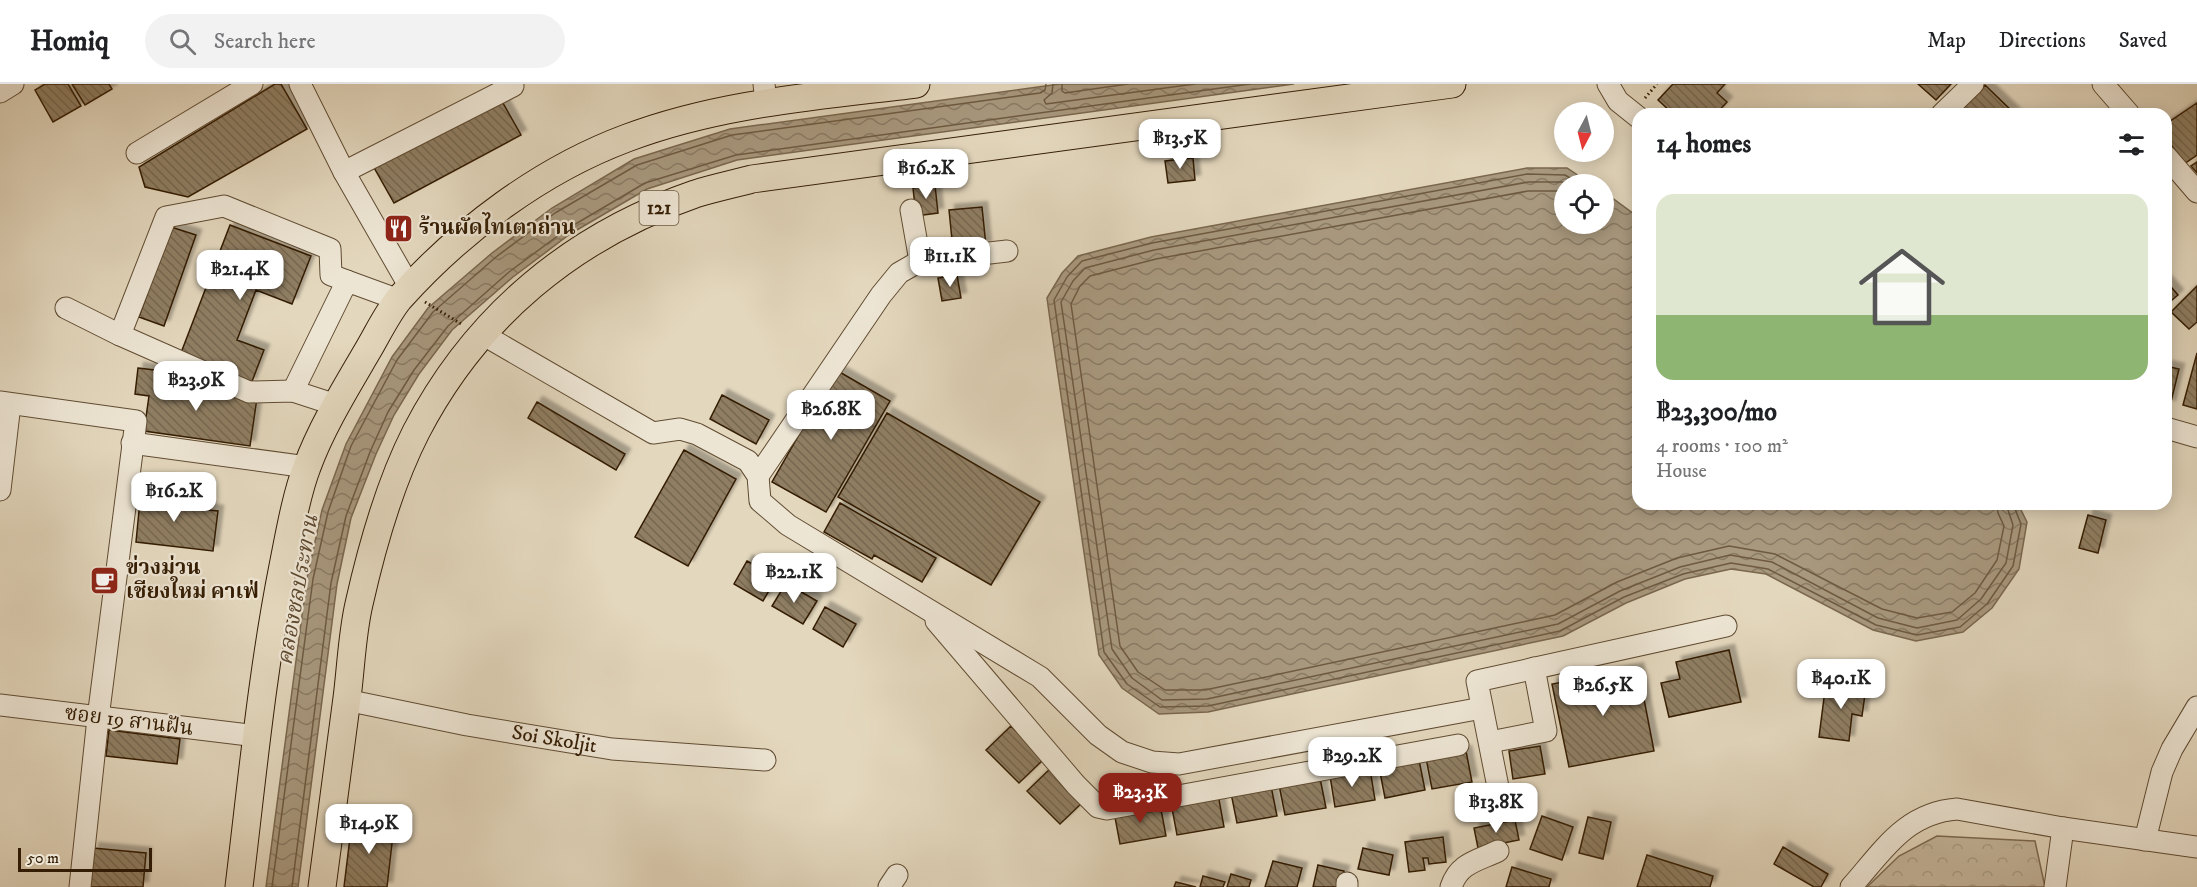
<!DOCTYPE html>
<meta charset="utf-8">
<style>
:root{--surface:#fff;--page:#f2f2f2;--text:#202124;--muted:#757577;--line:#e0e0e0;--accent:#8f2418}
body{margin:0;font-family:"IM FELL DW Pica","Noto Serif Thai",serif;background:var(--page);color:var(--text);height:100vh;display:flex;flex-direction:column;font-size:22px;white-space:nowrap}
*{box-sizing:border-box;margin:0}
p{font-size:20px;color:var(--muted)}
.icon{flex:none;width:33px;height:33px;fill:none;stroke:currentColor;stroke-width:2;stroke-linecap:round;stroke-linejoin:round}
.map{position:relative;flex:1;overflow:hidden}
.sheet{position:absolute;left:1632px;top:24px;width:540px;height:402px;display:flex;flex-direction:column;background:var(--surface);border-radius:18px;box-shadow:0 3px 15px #0003}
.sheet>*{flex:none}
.needle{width:39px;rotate:187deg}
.tools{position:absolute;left:1554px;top:18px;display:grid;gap:12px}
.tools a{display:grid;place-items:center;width:60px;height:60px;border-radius:50%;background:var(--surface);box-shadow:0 3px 15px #0003;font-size:30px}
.scale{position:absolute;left:18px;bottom:15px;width:134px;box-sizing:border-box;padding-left:6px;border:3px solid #341d04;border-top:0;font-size:16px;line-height:21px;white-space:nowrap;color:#341d04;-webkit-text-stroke:4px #ede5d4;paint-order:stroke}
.price{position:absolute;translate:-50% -51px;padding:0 14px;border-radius:12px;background:#fff;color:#222;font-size:20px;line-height:39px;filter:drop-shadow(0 2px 3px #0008)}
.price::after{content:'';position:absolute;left:50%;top:36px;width:18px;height:14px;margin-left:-9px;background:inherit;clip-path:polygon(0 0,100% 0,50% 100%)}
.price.active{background:var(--accent);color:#fff}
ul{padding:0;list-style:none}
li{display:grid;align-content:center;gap:12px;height:318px;padding:0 24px}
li+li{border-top:2px solid var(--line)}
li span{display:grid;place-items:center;height:186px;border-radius:18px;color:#555}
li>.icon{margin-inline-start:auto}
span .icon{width:108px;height:108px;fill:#fffc;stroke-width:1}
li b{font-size:26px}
h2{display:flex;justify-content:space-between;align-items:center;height:72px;padding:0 24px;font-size:26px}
header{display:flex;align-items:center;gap:36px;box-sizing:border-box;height:84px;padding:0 30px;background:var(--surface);border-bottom:2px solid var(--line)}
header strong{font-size:28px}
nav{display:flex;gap:33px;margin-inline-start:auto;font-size:21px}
.search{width:420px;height:54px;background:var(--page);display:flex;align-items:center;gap:15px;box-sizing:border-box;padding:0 21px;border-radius:33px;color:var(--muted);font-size:22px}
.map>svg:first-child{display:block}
.forest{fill:url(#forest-crowns);stroke:#7c6a51;stroke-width:1.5}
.water{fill:url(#water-waves);stroke:#7a674d;stroke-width:1.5}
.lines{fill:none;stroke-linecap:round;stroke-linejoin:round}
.shore{stroke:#6e5a41;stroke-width:1.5}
.building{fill:url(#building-back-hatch);stroke:#341d04;stroke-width:1.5;filter:url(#shadow)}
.minor-casing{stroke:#604c32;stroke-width:23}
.major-casing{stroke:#341d04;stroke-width:29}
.path{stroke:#341d04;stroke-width:3;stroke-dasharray:1.5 3;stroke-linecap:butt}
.minor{stroke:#ede5d4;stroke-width:21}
.major{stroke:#e3d7bd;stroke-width:27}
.labels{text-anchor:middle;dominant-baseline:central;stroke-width:4.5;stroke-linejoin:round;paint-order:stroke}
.shield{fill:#ede5d4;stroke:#6c5942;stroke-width:1.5}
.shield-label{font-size:20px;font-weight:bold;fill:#341d04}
.poi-label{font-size:21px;font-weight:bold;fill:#341d04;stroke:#ede5d4;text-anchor:start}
.street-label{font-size:21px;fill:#341d04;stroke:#ede5d4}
.water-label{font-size:22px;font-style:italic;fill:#5d482f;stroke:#ede5d4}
</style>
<header>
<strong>Homiq</strong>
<div class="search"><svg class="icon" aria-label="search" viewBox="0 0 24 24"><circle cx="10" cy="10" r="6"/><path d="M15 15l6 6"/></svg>Search here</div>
<nav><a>Map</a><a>Directions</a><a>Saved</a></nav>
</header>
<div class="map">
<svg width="2197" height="803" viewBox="0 0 2197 803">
<defs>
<pattern id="forest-crowns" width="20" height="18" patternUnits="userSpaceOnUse" patternTransform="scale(1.5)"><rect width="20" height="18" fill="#c5b79e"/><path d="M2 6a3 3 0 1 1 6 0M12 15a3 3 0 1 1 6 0" fill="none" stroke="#aa9d86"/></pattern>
<pattern id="water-waves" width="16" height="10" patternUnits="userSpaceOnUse" patternTransform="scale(1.5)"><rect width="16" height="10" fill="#a8987e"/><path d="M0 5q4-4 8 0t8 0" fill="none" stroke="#8a7b65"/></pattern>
<pattern id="building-back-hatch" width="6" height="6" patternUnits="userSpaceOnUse" patternTransform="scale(1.5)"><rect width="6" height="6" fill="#8f7e64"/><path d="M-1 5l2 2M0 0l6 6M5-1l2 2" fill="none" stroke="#766750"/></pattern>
<filter id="shadow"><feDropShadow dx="5.5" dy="-5.5" stdDeviation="1.5" flood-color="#0004"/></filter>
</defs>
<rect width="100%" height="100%" fill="#e3d7bd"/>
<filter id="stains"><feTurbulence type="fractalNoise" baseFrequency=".00333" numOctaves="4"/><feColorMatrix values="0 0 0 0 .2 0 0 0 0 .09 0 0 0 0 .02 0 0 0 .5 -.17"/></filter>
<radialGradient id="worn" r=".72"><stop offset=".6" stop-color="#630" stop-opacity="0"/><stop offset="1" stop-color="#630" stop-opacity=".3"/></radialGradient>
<path class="forest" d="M1937 752 2035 757 2045 803H1867L1899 772Z"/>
<path class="water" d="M1060 0H1294L737 76 647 105 570 150 513 193 452 246 419 290 394 331 376 370 351 434 337 500 298 803H266L307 494 322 426 346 360 392 273 428 224 492 169 552 124 634 75 730 45Z
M1527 84H1567L1591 100H1564V140H1604V108L1638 133V420H2018L2027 438 2019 485 1992 524 1963 548 1916 557 1873 546 1766 490 1731 485 1685 495 1626 519 1563 552 1208 628 1159 630 1122 604 1099 571 1051 243 1047 214 1062 189 1078 172 1151 153Z"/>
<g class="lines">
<path class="shore" d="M1053 0 1052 9 1044 16 1046 20 1195 0
M1062 0V7L1065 9 1128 0
M1567 100 1562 98H1528L1154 166 1085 184 1073 197 1061 218 1112 565 1132 594 1162 616 1207 615 1558 540 1620 507 1680 483 1730 471 1772 478 1878 534 1917 544 1957 536 1981 515 2006 479 2013 441 2006 420
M1580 100 1565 91 1527 90 1152 159 1082 177 1067 193 1054 216 1104 568 1127 600 1160 623 1208 622 1560 547 1624 513 1683 490 1731 479 1768 485 1876 541 1917 551 1960 543 1987 520 2013 482 2021 440 2013 420
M1564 110 1559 107H1528L1156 175 1090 192 1080 202 1071 220 1120 562 1138 588 1165 606H1205L1555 531 1617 498 1677 474 1729 462 1775 470 1882 525 1917 534 1952 528 1975 509 1997 476 2004 442 1998 429 1997 420
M272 803 313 495 328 428 351 362 397 276 433 228 496 173 555 129 637 81 732 51 1040 9 1045 6 1046 0
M292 803 331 499 346 432 370 368 388 328 414 286 448 242 509 188 567 145 645 99 736 71 1250 0"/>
</g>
<path class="building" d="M45 0H68L81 22 53 38 35 6Z
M72 0H109L112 5 85 21Z
M275 0H281L307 45 188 113 145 103 139 83Z
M1673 0H1725L1717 9 1727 18 1716 30H1673L1658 16Z
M1918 0H1951L1936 16Z
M1985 1 2015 30H1961L1959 28Z
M499 12 521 51 394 119 372 80Z
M2197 19V71L2184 80 2166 53V40Z
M1193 74 1195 96 1168 99 1165 77Z
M2197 78V89L2191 82Z
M935 101 938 129 916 132 913 104Z
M982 123 986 162 953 166 949 126Z
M230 141 311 172 292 220 256 206 237 256 264 266 251 300 179 274Z
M171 143 196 151 164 242 139 233Z
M957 191 961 214 942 217 938 194Z
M2166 197 2178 211 2166 221Z
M2197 202V238L2189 245 2171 228Z
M2197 269V325L2183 321Z
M2166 282 2179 285 2170 322 2166 320Z
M138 284 163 287 161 301 257 314 250 362 144 347 149 312 135 310Z
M836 286 890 317 826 428 772 398Z
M722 311 769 336 756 360 710 335Z
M537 318 625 370 616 386 528 334Z
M887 329 1040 418 991 501 838 413Z
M684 366 736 395 688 482 635 453Z
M141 406 179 410 178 423 218 427 213 467 136 458Z
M840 419 936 474 922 498 874 471 872 475 824 448Z
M2088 431 2106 436 2098 469 2079 464Z
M747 477 777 493 763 517 734 500Z
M786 499 817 517 803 540 772 522Z
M825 523 856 540 843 563 813 545Z
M1729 566 1741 618 1669 633 1661 599 1680 595 1676 578Z
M1638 584 1654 667 1569 683 1552 600Z
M1826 598 1866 603 1862 632 1852 630 1849 657 1819 653Z
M1011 642 1044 675 1019 699 986 666Z
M109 646 180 655 177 680 106 672Z
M1540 662 1545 690 1513 695 1509 667Z
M1466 667 1472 698 1432 705 1426 674Z
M1419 676 1425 706 1385 714 1379 683Z
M1052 683 1085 716 1060 740 1027 707Z
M1370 685 1375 716 1335 723 1330 692Z
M1320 694 1326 724 1285 731 1279 701Z
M1271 702 1277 732 1237 739 1231 709Z
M1218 710 1224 743 1177 751 1171 719Z
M1160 720 1166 752 1120 760 1114 728Z
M1542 732 1573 743 1562 776 1530 765Z
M1588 733 1611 738 1603 775 1579 769Z
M1515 736 1519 756 1478 764 1474 744Z
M352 737 394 742 387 803H344Z
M1443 753 1446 778 1429 780 1428 774H1423L1425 786 1409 788 1405 758Z
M1783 763 1828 790 1821 803H1814L1774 780Z
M93 764 146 769 143 803H89Z
M1363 764 1393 771 1389 791 1358 785Z
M1647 771 1713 792 1710 803H1637Z
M1273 777 1302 784 1297 803H1265Z
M1318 781 1344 787 1340 803H1313Z
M1512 783 1551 795 1549 803H1506Z
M1231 790 1251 796 1249 803H1227Z
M1203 792 1225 798 1223 803H1200Z
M1176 798 1196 803H1174Z"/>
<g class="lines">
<defs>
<g id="minor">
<path d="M300 0 344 88 411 205"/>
<path d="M764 0 766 18"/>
<path d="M1608 0 1618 17 1638 33"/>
<path d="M2103 0 2129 30"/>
<path d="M0 8 13 0"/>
<path d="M1942 30 1973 0"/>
<path d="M137 69 252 0"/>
<path d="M2166 72 2197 108"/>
<path d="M344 88 513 2"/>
<path d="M911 126 920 177"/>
<path d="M66 224 120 251 249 308 293 307 336 321"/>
<path d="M482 250 653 349 680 345 697 350 748 377 758 392 760 417 788 441 1040 593 1098 651 1122 668 1152 678 1179 680 1482 624"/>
<path d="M120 251 166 133 224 122 330 165 331 191 347 197"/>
<path d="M293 307 347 197 399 216"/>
<path d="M0 318 136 337 98 634 80 803"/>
<path d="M2166 344 2197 353"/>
<path d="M132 359 307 383"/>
<path d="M758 392 881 211 899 189 920 177 1007 167"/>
<path d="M0 406 10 320"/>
<path d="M936 537 1076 701 1098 723 1107 725 1458 661"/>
<path id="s1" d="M346 616 467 641 612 665 765 676"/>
<path d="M0 621 257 652"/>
<path d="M1490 658 1546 647 1534 584"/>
<path d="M1498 703 1477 597 1726 542"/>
<path d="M2145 756 2162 688 2172 665 2197 623"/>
<path d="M889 803 897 791"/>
<path d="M1347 803V799"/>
<path d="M1451 803C1459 779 1477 777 1498 767"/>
<path d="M1851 803C1883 767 1905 729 1957 725L2063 744 2197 763"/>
<path d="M2055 803 2063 744"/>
</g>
<path id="major" d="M239 803C252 696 262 588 283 482 289 452 296 411 307 383 321 344 347 302 368 266 378 249 387 230 399 215 461 146 541 86 627 54 719 19 819 12 916 0
M322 803C330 740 339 677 347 614 351 583 352 550 359 520 372 462 389 401 416 348 476 232 573 152 695 110 714 104 734 100 752 95L1452 0"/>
</defs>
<use href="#minor" class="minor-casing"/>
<use href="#major" class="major-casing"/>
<path class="path" d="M1645 14 1657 0
M425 218 463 241"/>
<use href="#minor" class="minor"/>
<use href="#major" class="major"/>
</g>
<defs>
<symbol id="restaurant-square" viewBox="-11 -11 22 22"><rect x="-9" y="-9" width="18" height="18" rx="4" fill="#8f2418" stroke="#ede5d4"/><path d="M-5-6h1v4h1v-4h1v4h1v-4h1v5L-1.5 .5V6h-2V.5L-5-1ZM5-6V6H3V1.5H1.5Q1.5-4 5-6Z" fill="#fff"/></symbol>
<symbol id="cafe-square" viewBox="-11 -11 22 22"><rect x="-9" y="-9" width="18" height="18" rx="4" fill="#8f2418" stroke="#ede5d4"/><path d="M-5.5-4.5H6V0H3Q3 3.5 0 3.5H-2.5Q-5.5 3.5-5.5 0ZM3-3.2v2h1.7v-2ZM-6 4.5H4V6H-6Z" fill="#fff"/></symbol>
</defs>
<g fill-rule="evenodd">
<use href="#restaurant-square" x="382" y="128" width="33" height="33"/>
<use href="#cafe-square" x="88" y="480" width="33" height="33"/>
</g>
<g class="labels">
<rect class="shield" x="639.5" y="107" width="39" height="34" rx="4.5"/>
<g class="shield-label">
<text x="659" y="124">121</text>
</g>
<g class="poi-label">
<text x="419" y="144">ร้านผัดไทเตาถ่าน</text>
<text x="126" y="484">ข่วงม่วน<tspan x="126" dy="24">เชียงใหม่ คาเฟ่</tspan></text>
</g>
<g class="street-label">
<text transform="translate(129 637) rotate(7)">ซอย 19 สานฝัน</text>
<text stroke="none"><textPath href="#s1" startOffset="212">Soi Skoljit</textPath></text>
</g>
<g class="water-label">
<text transform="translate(298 506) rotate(-80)">คลองชลประทาน</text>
</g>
</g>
<rect width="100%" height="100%" filter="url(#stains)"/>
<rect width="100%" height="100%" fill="url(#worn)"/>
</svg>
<div class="tools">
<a><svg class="needle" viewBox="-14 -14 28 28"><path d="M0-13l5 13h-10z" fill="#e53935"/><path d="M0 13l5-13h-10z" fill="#757577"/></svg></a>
<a><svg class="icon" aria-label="locate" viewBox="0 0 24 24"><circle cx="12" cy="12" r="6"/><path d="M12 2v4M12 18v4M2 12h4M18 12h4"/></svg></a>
</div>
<div class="scale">50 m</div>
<b class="price" style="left:1180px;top:86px">฿13.5K</b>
<b class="price" style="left:926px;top:116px">฿16.2K</b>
<b class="price" style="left:950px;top:204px">฿11.1K</b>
<b class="price" style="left:240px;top:217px">฿21.4K</b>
<b class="price" style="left:196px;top:328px">฿23.9K</b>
<b class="price" style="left:831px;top:357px">฿26.8K</b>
<b class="price" style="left:174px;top:439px">฿16.2K</b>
<b class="price" style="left:794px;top:520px">฿22.1K</b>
<b class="price" style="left:1841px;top:626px">฿40.1K</b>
<b class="price" style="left:1603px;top:633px">฿26.5K</b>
<b class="price" style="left:1352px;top:704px">฿29.2K</b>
<b class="price active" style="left:1140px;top:740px">฿23.3K</b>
<b class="price" style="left:1496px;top:750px">฿13.8K</b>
<b class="price" style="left:369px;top:771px">฿14.9K</b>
<section class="sheet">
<h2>14 homes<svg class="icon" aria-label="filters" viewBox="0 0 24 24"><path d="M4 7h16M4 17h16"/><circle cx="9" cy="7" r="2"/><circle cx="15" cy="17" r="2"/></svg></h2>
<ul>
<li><span style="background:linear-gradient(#dfe7d0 65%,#8fb573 0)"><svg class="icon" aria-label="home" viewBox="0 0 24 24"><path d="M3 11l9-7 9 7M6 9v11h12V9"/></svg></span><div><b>฿23,300/mo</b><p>4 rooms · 100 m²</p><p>House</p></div></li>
</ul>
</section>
</div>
